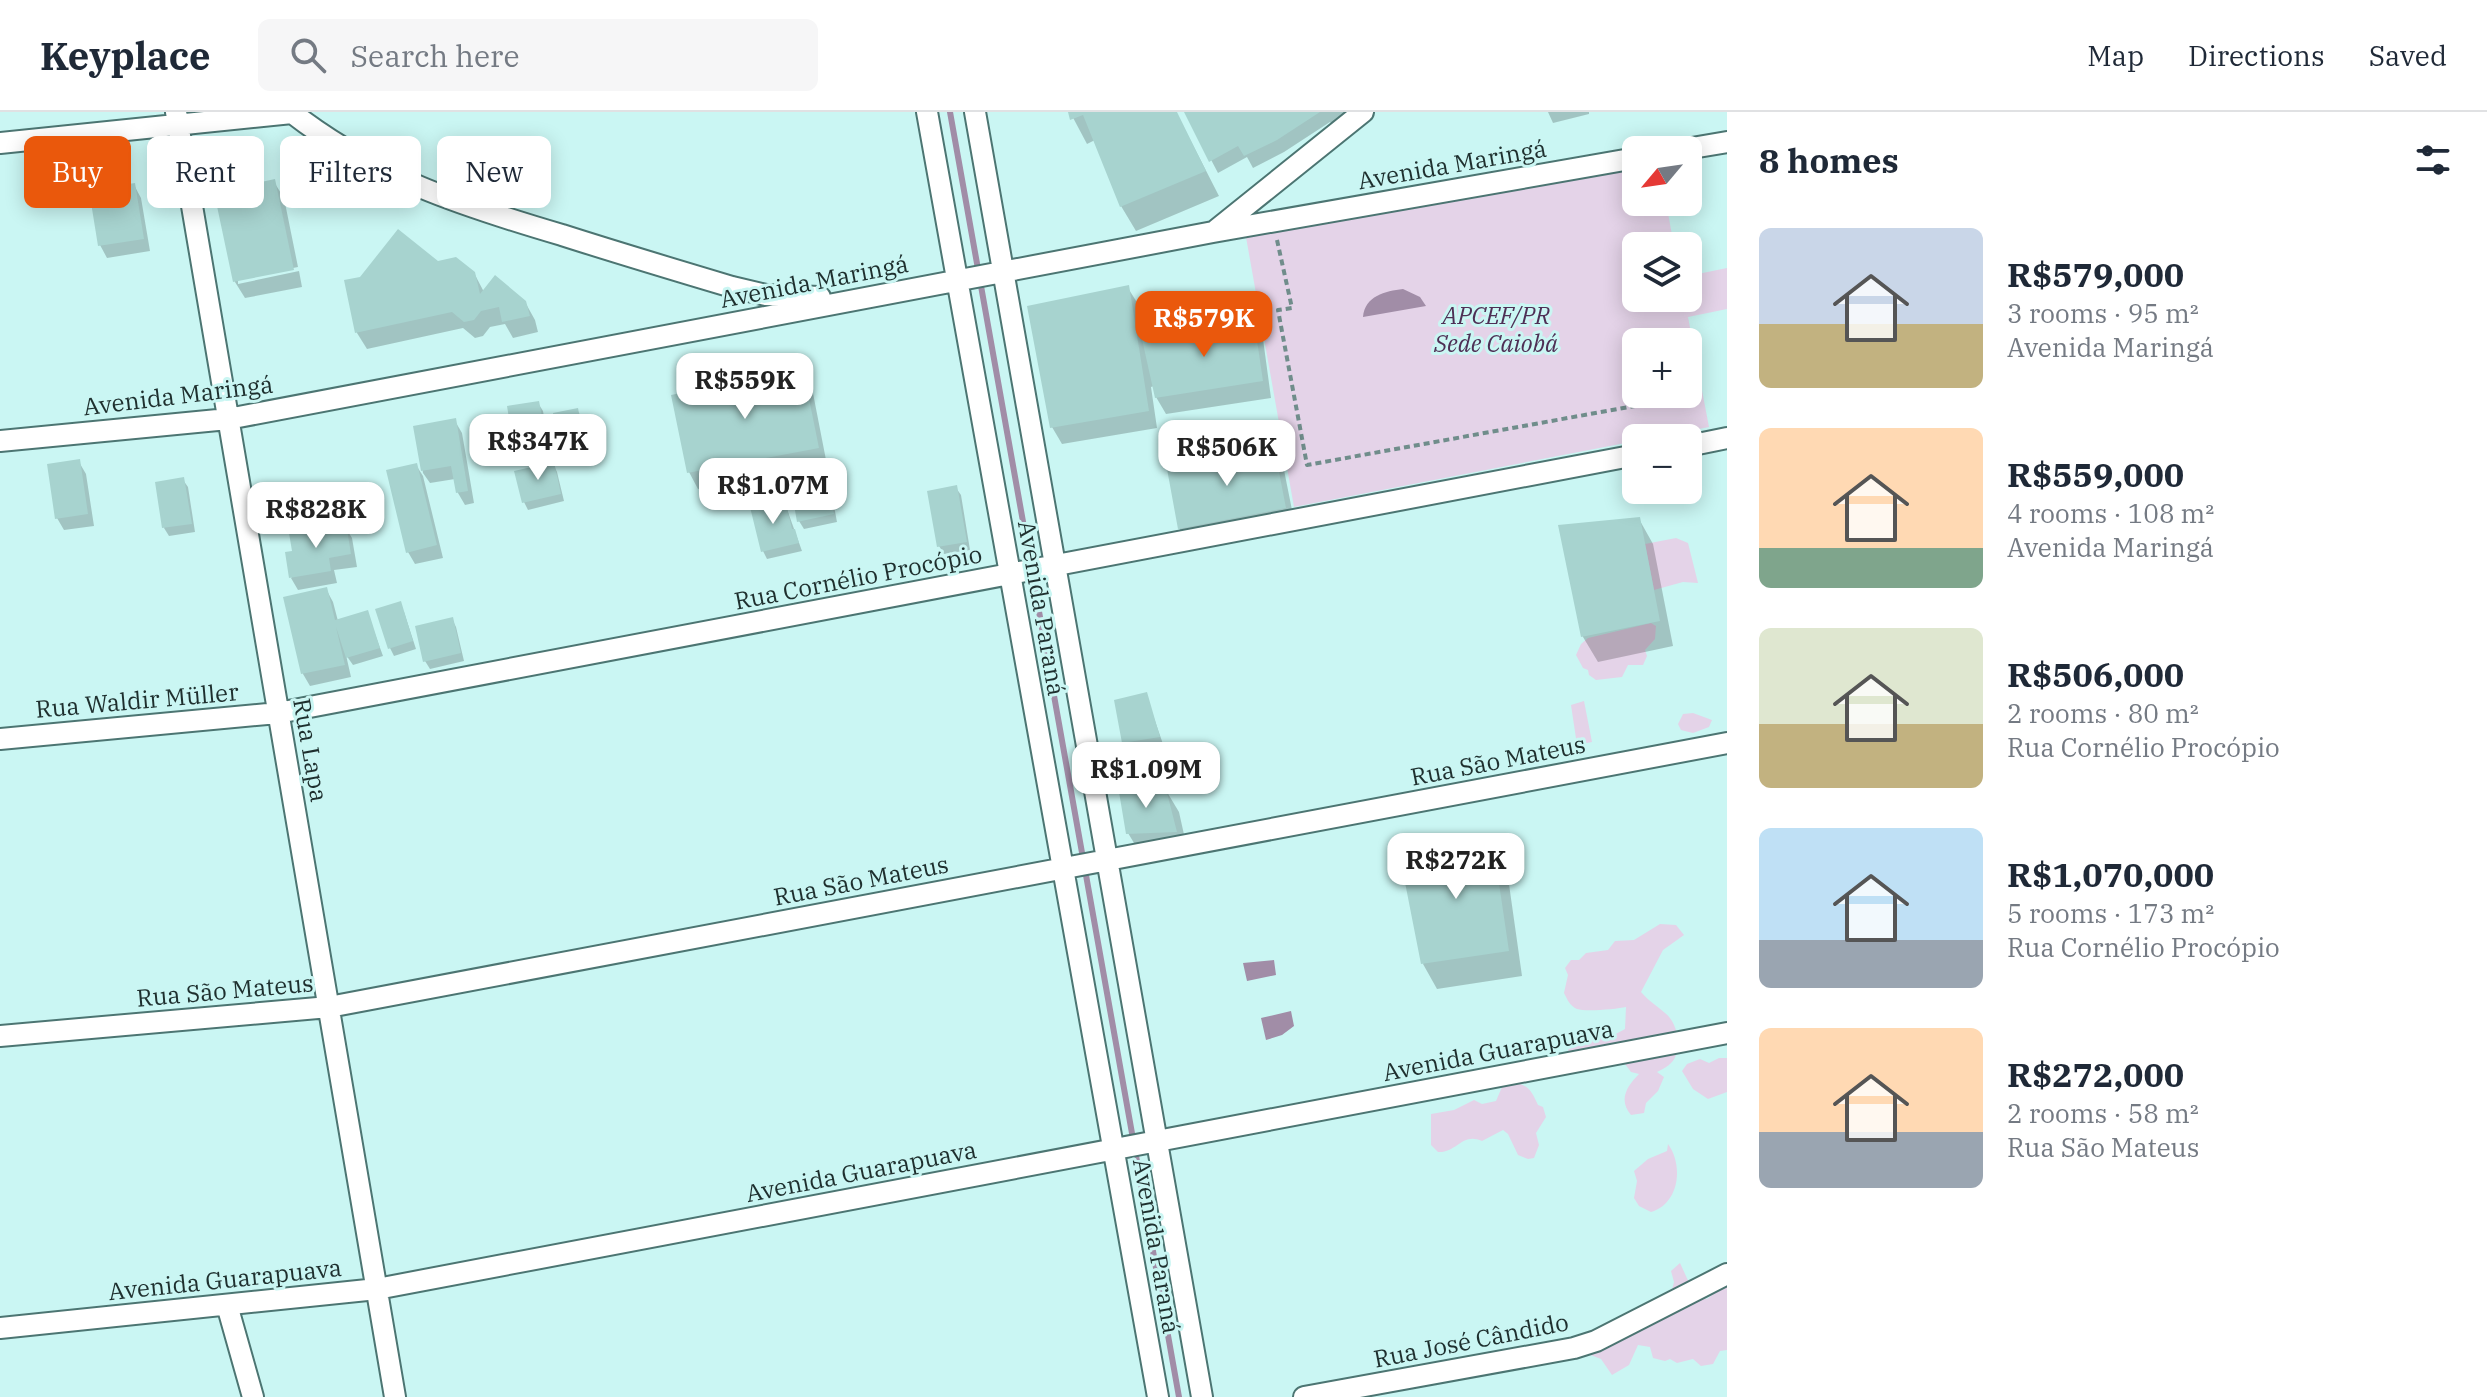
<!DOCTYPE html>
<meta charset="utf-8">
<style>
:root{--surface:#fff;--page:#f6f6f7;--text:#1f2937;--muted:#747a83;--line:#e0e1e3;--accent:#ea580c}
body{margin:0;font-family:"IBM Plex Serif",serif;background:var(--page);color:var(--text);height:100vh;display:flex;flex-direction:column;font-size:30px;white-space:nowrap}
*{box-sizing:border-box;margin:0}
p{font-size:26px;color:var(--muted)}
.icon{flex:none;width:44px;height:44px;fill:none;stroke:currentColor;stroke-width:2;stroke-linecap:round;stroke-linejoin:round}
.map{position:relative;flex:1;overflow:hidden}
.panel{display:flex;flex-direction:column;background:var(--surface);width:760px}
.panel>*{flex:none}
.banner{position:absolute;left:24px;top:24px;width:760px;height:72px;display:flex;gap:16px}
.needle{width:52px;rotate:241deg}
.controls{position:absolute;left:1622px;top:24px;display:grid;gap:16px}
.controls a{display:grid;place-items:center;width:80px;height:80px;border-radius:12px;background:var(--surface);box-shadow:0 4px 20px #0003;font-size:40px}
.price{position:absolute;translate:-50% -68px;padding:0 18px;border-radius:16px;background:#fff;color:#222;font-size:26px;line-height:52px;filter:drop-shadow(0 2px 4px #0008)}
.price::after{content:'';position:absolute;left:50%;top:48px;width:24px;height:18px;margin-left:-12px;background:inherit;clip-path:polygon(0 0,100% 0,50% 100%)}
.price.selected{background:var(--accent);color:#fff}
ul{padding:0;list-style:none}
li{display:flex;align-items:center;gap:24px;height:200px;padding:0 32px}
li span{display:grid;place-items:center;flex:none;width:224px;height:160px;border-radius:12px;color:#555}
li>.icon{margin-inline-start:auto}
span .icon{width:96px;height:96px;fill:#fffc;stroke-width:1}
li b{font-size:34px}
h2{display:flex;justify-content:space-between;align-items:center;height:96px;padding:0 32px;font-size:34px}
.pill{padding:0 28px;border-radius:12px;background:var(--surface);box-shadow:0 4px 20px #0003;font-size:28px;line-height:72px}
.pill.selected{background:var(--accent);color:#fff}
header{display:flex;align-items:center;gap:48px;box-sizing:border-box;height:112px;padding:0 40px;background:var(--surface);border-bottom:2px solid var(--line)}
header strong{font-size:38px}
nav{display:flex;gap:44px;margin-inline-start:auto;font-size:28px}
.search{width:560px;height:72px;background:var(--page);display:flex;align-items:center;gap:20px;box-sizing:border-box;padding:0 28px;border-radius:12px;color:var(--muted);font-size:30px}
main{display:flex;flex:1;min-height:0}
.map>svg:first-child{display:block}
.green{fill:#e4d3e8;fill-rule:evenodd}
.water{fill:#a18da7}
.shadow{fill:#0003}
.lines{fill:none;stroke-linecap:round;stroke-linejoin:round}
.stream{stroke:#a18da7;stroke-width:6}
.building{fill:#a7d3cf}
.minor-casing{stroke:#4c7572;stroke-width:24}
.path{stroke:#708d8b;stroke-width:4;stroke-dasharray:6 4;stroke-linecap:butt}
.minor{stroke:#fff;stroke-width:20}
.labels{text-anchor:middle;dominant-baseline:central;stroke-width:6;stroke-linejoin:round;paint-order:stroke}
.street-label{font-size:24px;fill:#1e2f2e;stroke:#caf6f3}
.park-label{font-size:24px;font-style:italic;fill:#4e2f55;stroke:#caf6f3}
</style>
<header>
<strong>Keyplace</strong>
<div class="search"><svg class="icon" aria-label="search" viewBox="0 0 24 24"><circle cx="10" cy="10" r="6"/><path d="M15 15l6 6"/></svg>Search here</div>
<nav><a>Map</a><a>Directions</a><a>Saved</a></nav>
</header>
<main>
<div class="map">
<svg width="1727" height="1285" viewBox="0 0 1727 1285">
<rect width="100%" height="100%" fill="#caf6f3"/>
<path class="green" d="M1636 49V90H1666L1674 134H1636V186H1688V164L1727 156V197L1688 205 1709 315 1654 326H1636V329L1294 395 1246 125ZM1636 230H1688V282H1636Z
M1676 426 1688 431 1698 471 1683 470 1654 478 1645 432Z
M1651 511 1656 514 1655 527 1645 538 1647 544 1643 553H1628L1622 565 1596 568 1589 563 1588 558 1583 556 1576 543 1581 532 1588 526Z
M1584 589 1592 630 1577 633 1571 593Z
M1693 601 1712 608 1709 615 1693 621 1681 618 1678 612 1683 602Z
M1660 812 1676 813 1684 823 1663 838 1641 880C1650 890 1656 893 1665 901 1676 909 1681 930 1676 943 1673 952 1665 956 1657 960L1664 965 1658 979 1646 991 1644 1001 1631 1003C1618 988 1627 974 1639 962L1631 960 1625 952C1624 952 1613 951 1612 952 1594 955 1584 970 1570 947 1567 940 1568 934 1571 927L1614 923 1625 917 1626 895C1617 897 1586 900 1577 897 1570 894 1567 887 1564 881L1568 863 1565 856 1571 848H1579L1586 841 1608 838 1615 829 1634 828Z
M1719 946H1727V980L1708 987 1693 977 1682 959 1687 952 1700 947 1709 951Z
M1512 971C1528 971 1532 980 1538 993L1543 995 1546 1005 1536 1021 1539 1033 1534 1046 1528 1047 1518 1043 1508 1022 1503 1018 1482 1029C1462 1020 1457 1041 1438 1040L1431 1033V1002L1454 998 1474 988 1482 992 1496 989 1502 975Z
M1668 1032C1684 1054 1679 1092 1651 1100L1639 1094 1634 1086 1637 1069 1634 1059 1648 1047 1667 1039Z
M1680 1151C1687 1165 1691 1182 1707 1187L1727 1171V1238L1720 1239 1713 1252 1701 1254 1693 1247 1677 1251 1670 1247 1665 1249 1653 1246 1650 1235 1638 1233 1629 1253 1612 1263 1601 1247 1580 1239 1672 1178 1674 1170 1671 1159Z"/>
<path class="water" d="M1403 177 1420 185 1426 194 1363 205C1365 184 1385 179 1403 177Z
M1274 848 1276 863 1247 869 1243 851Z
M1291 899 1294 914 1282 923 1266 928 1261 906Z"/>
<path class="shadow" d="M1070 0H1176L1219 84 1136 119 1121 94 1095 28 1087 32Z
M1186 0H1353L1339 22 1330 10 1284 40 1253 56 1247 45 1218 61Z
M1548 0H1589V2L1553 11Z
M274 70 284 86 298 155 238 167V172L299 159 302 175 245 186 235 170 217 81Z
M134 73 141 86 150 139 107 146 100 133Z
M437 152 474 161 484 180 525 190 535 208 538 220 513 226 505 212 490 215 483 224 475 226 463 216 367 237 357 221 346 170Z
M1128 176 1138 192 1144 229 1253 211 1263 227 1271 286 1166 302 1156 285 1154 274 1151 275 1157 316 1062 332 1052 315Z
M802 260 812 276 827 353 698 377 689 360Z
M538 291 543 299 550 339 521 344 516 336Z
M577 298 582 306 589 345 567 349 562 342Z
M455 309 462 321 474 391 465 393 458 381 455 367 430 371 423 361 415 315Z
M1273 336 1283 353 1295 413 1189 433 1179 416Z
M79 350 86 362 94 414 64 418 57 406Z
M553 352 557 360 564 389 528 398 524 390Z
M416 353 423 364 443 446 415 452 408 440Z
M183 368 188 375 195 420 169 424 164 416Z
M827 376 832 383 837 410 804 417 799 409Z
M956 376 961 383 970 438 944 442 939 434Z
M784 389 802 439 767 447 763 439Z
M1639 407 1653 432 1673 534 1598 550 1583 525 1560 415Z
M344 413 352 426 357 455 334 458 337 471 298 478 291 466Z
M326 477 333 490 338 509 367 500 383 544 353 553 346 543 351 565 310 574 303 562 286 487Z
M404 500 416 537 394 544 390 536Z
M452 507 456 515 464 549 430 557 425 549Z
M1146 583 1163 632 1129 638 1124 630Z
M1164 675 1179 700 1189 745 1143 746 1128 721Z
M1491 726 1506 751 1522 864 1437 877 1423 852Z"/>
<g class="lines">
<path class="stream" d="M950 0 1179 1285"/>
</g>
<path class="building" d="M1068 0H1177L1206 59 1120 95 1083 3 1070 8Z
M1184 0H1320L1277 28 1244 44 1238 34 1209 50Z
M275 67 294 158 233 170 214 80Z
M135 71 144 127 98 134 89 78Z
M398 117 438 149 456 145 475 160 480 182 495 163 526 189 530 204 502 210 499 195 481 199 474 208 464 210 452 200 355 221 344 168 360 165Z
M1129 173 1149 299 1050 316 1027 194Z
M1254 208 1263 269 1155 286 1142 227Z
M803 257 819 336 687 361 671 283Z
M539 289 547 331 514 337 507 294Z
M578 296 586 337 560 342 553 301Z
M456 306 468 379 456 381 451 354 421 359 413 314Z
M1274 334 1286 396 1178 417 1167 357Z
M80 347 88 402 55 407 47 352Z
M554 350 561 382 522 391 514 359Z
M417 351 437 433 406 441 386 358Z
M184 365 192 412 162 416 155 370Z
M828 373 834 402 797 410 792 381Z
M957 373 967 430 937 435 927 379Z
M785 387 792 417H795L799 431 761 440 750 395Z
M1640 405 1660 509 1581 525 1558 413Z
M346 411 351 442 329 446 331 459 289 466 285 440 292 439 289 421Z
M327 475 335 508 368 498 380 536 346 546 336 515 345 553 301 562 283 485Z
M401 489 413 529 388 537 375 497Z
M453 505 461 541 423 550 415 514Z
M1147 580 1160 625 1122 631 1114 588Z
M1165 673 1177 720 1126 722 1118 674Z
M1492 724 1509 839 1421 852 1400 745Z"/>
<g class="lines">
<defs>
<path id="minor" d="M176 0 395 1285
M291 0C376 66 460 93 562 123 618 141 675 158 732 175L766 183 820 185
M927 0 1158 1285
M975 0 1202 1285
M0 31 292 1
M1680 38 1727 30
M1216 118 1363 0
M0 329 228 307 1213 120 1636 46
M1688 334 1727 326
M0 627 278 601 1636 343
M0 924 329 895 1727 631
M227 1193 253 1285
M0 1216 377 1177 1727 921
M1304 1285 1574 1236 1596 1229 1727 1162"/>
</defs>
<use href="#minor" class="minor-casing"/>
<path class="path" d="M1277 128 1292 196 1278 198 1307 353 1640 293"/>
<use href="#minor" class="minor"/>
</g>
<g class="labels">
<g class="street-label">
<text transform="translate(1452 52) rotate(-10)">Avenida Maringá</text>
<text transform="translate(814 169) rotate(-11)">Avenida Maringá</text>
<text transform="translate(178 283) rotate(-7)">Avenida Maringá</text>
<text transform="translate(858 465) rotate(-11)">Rua Cornélio Procópio</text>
<text transform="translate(1042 496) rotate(80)">Avenida Paraná</text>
<text transform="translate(137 588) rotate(-5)">Rua Waldir Müller</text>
<text transform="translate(311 638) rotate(80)">Rua Lapa</text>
<text transform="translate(1498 648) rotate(-11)">Rua São Mateus</text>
<text transform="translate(861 768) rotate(-11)">Rua São Mateus</text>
<text transform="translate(225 878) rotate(-5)">Rua São Mateus</text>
<text transform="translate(1498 938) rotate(-11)">Avenida Guarapuava</text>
<text transform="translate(861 1059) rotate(-11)">Avenida Guarapuava</text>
<text transform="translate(1157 1134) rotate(80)">Avenida Paraná</text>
<text transform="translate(225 1167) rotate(-6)">Avenida Guarapuava</text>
<text transform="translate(1471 1228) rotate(-11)">Rua José Cândido</text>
</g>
<g class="park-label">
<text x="1496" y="203">APCEF/PR<tspan x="1496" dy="28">Sede Caiobá</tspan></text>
</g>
</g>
</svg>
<div class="controls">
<a><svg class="needle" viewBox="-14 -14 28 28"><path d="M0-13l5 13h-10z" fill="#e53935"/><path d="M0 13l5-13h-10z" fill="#747a83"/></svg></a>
<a><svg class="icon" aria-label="layers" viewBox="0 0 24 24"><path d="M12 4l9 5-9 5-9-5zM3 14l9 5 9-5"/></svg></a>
<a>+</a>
<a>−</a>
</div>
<b class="price selected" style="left:1204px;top:247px">R$579K</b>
<b class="price" style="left:745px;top:309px">R$559K</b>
<b class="price" style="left:538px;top:370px">R$347K</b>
<b class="price" style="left:1227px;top:376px">R$506K</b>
<b class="price" style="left:773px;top:414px">R$1.07M</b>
<b class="price" style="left:316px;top:438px">R$828K</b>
<b class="price" style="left:1146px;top:698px">R$1.09M</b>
<b class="price" style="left:1456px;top:789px">R$272K</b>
<div class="banner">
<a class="pill selected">Buy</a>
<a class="pill">Rent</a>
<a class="pill">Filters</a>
<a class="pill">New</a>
</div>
</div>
<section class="panel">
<h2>8 homes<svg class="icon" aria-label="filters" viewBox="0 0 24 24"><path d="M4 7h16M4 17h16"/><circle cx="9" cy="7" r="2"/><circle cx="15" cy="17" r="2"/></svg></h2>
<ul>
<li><span style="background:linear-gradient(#c9d6e8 60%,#c2b280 0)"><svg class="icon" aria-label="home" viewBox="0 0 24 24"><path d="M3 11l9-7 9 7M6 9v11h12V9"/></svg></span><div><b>R$579,000</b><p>3 rooms · 95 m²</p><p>Avenida Maringá</p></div></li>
<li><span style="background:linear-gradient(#ffd9b3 75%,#7fa58c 0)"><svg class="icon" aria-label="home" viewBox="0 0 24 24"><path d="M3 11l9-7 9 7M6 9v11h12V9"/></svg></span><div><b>R$559,000</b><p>4 rooms · 108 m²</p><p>Avenida Maringá</p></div></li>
<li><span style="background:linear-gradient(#dfe7d0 60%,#c2b280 0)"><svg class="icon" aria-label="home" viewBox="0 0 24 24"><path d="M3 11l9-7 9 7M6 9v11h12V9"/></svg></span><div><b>R$506,000</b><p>2 rooms · 80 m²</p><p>Rua Cornélio Procópio</p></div></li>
<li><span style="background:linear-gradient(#bfe0f5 70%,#9aa5b1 0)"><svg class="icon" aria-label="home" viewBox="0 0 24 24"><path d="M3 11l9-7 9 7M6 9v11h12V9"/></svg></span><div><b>R$1,070,000</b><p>5 rooms · 173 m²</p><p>Rua Cornélio Procópio</p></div></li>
<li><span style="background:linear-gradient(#ffd9b3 65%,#9aa5b1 0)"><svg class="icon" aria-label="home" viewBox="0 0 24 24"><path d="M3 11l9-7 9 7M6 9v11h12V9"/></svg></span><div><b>R$272,000</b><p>2 rooms · 58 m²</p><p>Rua São Mateus</p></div></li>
</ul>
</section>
</main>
